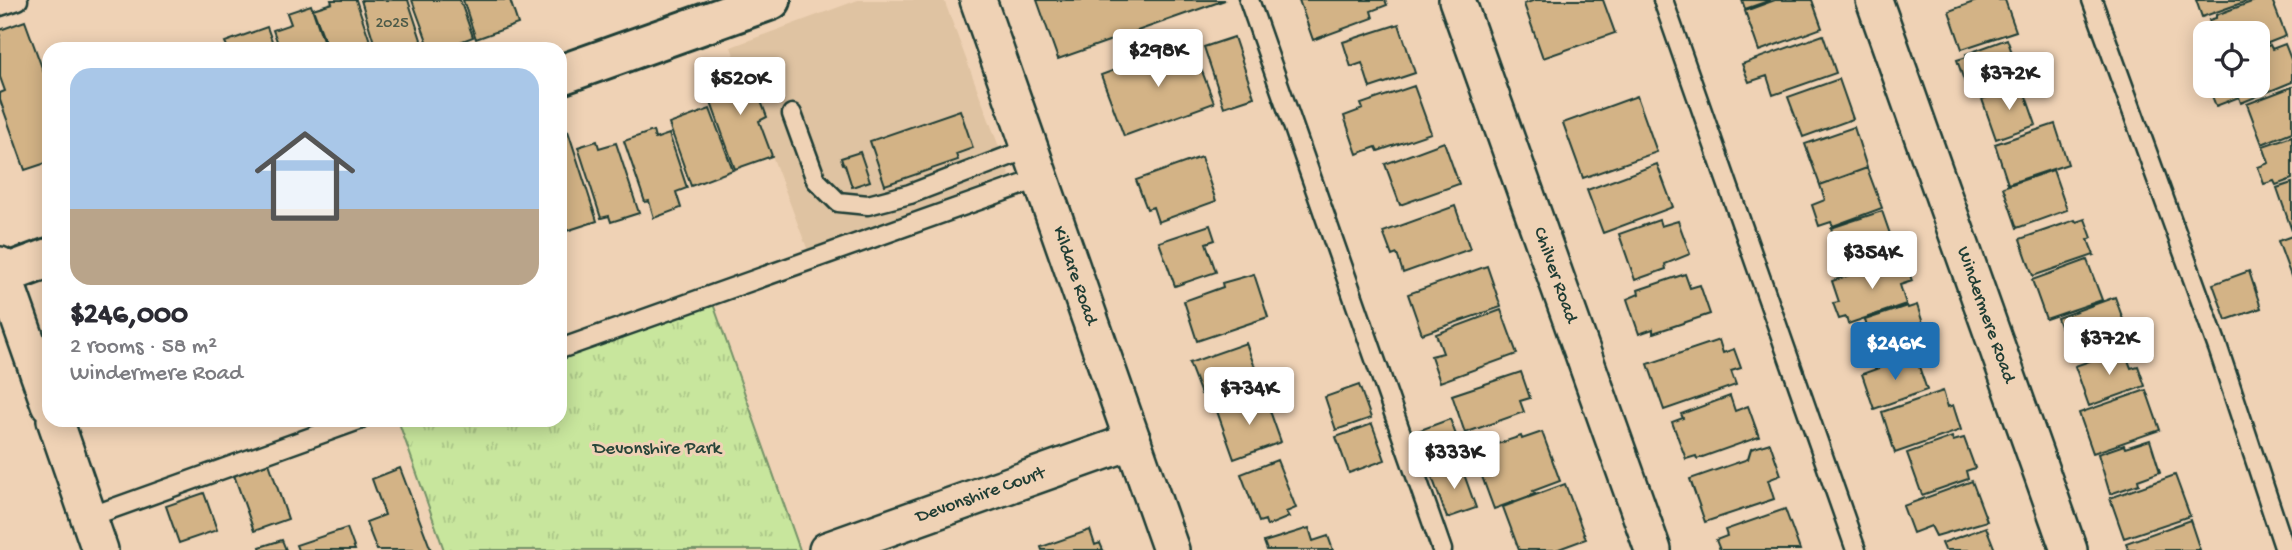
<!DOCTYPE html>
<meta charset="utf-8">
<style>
:root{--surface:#fff;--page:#f7f7f7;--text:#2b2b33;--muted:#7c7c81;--accent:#1f6fb2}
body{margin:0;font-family:"Gochi Hand",sans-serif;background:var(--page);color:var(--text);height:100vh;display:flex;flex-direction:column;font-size:26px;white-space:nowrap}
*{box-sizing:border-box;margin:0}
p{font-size:23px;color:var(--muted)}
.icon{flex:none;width:38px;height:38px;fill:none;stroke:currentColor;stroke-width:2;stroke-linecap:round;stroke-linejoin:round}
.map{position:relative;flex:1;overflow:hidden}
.drawer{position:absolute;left:42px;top:42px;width:525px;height:385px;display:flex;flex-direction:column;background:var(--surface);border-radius:21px;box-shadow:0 4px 18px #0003}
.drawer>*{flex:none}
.buttons{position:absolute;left:2193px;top:21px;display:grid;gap:14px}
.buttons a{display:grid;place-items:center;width:77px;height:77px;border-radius:14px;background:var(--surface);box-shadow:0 4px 18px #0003;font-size:35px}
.price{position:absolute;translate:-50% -60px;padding:0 16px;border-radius:7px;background:#fff;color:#222;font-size:23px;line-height:46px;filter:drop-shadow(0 2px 4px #0008)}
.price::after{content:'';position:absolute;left:50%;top:42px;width:21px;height:16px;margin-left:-10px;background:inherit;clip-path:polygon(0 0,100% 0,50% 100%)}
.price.active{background:var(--accent);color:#fff}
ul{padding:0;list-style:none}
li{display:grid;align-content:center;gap:14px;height:371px;padding:0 28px}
li span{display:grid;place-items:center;height:217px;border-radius:21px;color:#555}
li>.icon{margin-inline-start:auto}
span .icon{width:126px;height:126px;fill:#fffc;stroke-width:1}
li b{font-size:30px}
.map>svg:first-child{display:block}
.built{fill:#dfc3a2}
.grass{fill:url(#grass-tufts);stroke:#749268;stroke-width:2}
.building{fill:#d3b386;stroke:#1f3d34;stroke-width:2}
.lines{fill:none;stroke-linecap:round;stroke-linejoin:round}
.lane-casing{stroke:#1f3d34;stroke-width:23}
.street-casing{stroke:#1f3d34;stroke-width:40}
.secondary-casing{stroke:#1f3d34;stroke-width:44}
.lane{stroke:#efd2b5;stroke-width:18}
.street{stroke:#efd2b5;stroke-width:35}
.secondary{stroke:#efd2b5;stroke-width:38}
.labels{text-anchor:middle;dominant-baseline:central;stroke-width:6;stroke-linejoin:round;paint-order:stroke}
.number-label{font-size:16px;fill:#4c5a48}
.street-label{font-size:19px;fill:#1f3d34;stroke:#efd2b5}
.park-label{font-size:19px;fill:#274539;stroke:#efd2b5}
</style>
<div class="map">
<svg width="2292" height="550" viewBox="0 0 2292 550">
<defs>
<pattern id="grass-tufts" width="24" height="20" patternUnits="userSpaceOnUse" patternTransform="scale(1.75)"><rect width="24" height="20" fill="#c8e69d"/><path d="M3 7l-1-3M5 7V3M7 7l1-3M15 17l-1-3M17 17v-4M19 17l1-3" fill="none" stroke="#abc688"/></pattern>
</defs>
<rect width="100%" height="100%" fill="#efd2b5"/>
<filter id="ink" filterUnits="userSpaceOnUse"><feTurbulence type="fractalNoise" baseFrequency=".0143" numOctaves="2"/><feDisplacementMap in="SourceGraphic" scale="14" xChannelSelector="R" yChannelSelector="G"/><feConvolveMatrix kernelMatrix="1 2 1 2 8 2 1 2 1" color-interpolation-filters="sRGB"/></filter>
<g filter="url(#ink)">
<path class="built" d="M858 0H944L1010 176 808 251 731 47Z"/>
<path class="grass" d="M711 298 800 550H444L398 420H560V352Z"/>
<path class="building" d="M331 0H356L371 44 365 46 366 49H328L313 9 332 3Z
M361 0H408L424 49H376Z
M412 0H460L473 37 442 49H430Z
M463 0H510L518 24 476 39Z
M1037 0H1225L1058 59Z
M1299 0H1385L1387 5 1371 11 1373 18 1313 40Z
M1535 0H1603L1615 33 1543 58 1524 4Z
M1742 0H1771L1745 9Z
M1775 0H1812L1822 28 1759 51 1745 11Z
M1979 0H2005L2016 31 1962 49 1949 11Z
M2196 0H2250L2202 17Z
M2257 0H2272L2286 36 2258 47V33H2213L2209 20 2216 18V15Z
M311 5 326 49H280L273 30 291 24 287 13Z
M25 21 49 87V162L25 170 0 100V93L5 91 0 77V30Z
M1399 24 1415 73 1370 88 1362 63 1351 67 1343 42Z
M267 27 275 49H228L225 42Z
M1823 35 1836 73 1773 95 1767 76 1749 82 1742 64Z
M1234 37 1254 97 1224 107 1204 47Z
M2007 39 2022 80 1979 95 1978 92 1969 95 1957 60 1967 57 1966 54Z
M1191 42 1214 103 1124 136 1101 75Z
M2285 44 2292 62V82L2241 103 2239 97 2216 106 2208 86H2258V50L2270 45 2272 49Z
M748 67 767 117 759 121 772 156 735 169 704 83Z
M1839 79 1853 119 1803 137 1788 97Z
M2022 85 2036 125 1996 139 1982 99Z
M1414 86 1431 133 1378 151 1376 147 1357 154 1344 116 1363 109 1361 104Z
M2292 87V132L2262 144 2247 104Z
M1637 96 1657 152 1583 178 1563 123Z
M710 109 733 170 691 186 669 124Z
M960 110 973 148 956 154 958 160 885 185 870 141Z
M2055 124 2068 164 2008 184 1995 144Z
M1854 127 1867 168 1820 185 1805 144Z
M568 131 597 221 560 233V134Z
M653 131 655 139 669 134 687 188 676 192 681 208 654 218 649 201 645 202 624 141Z
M2292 136V179L2276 185 2274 181 2264 184 2258 167 2269 163 2263 146Z
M597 141 599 148 616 143 639 213 611 222 609 216 601 218 578 147Z
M1444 142 1459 184 1400 205 1385 164Z
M860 152 870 181 852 187 845 165 843 164 841 158Z
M1201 157 1216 201 1158 222 1153 207 1147 209 1136 180Z
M1657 164 1673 207 1603 233 1587 190Z
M1867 168 1882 208 1833 226 1831 222 1819 226 1812 205 1825 200 1820 185Z
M2053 170 2067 210 2017 228 2003 187Z
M2292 183V231L2277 188Z
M1455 206 1470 249 1403 273 1397 254 1392 256 1383 232Z
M1882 211 1898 257 1846 274 1831 228Z
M2085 219 2092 238 2088 240 2094 255 2033 276 2020 239 2075 220 2076 222Z
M1659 220 1661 226 1678 221 1690 254 1665 264 1666 269 1635 280 1619 234Z
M1210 225 1215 240 1206 243 1216 272 1175 286 1159 242Z
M2292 236V279L2278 241Z
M1904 256 1912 281 1900 285 1906 304 1848 324 1846 317 1839 319 1833 303 1839 302 1832 281Z
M2087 260 2102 300 2046 319 2032 280Z
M1487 266 1501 307 1422 334 1408 294Z
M2249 271 2261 308 2226 320 2213 284Z
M1254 274 1268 317 1197 341 1184 301 1223 287 1222 283Z
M1685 274 1690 288 1700 285 1710 314 1653 333V329L1639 334 1627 299 1639 294 1638 290Z
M2115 297 2130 339 2072 359 2057 318Z
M1917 305 1928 339 1918 342 1919 346 1872 362 1862 329 1867 327 1865 320 1907 306 1908 308Z
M1501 310 1517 354 1440 382 1431 356 1443 353 1436 334Z
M1719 340 1723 353 1734 349 1741 368 1731 371 1736 385 1664 410 1648 364Z
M1246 343 1264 392 1217 409 1211 391 1201 394 1189 363Z
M2124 349 2131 368 2138 366 2145 386 2089 406 2075 366Z
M1915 355 1927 390 1874 409 1862 374Z
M1521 372 1530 398 1520 401 1524 412 1465 433 1452 395Z
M1359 385 1371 418 1336 430 1325 397Z
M2146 390 2160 430 2093 453 2079 413Z
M1943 391 1948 407 1953 405 1961 430 1895 453 1882 412Z
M1264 394 1281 442 1234 459 1217 411Z
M1730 396 1735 411 1748 406 1759 437 1697 459 1696 456 1686 459 1672 422 1683 418 1681 414Z
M1450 419 1463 454 1428 466 1415 432Z
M1372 424 1385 460 1349 473 1336 437Z
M1542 432 1560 481 1533 491 1535 494 1494 509 1473 452 1521 436 1522 439Z
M1952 437 1953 441 1964 438 1975 468 1966 471 1968 479 1922 495 1907 453Z
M2150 440 2160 472 2138 480 2139 484 2110 494 2098 454 2124 445 2125 448Z
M1770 443 1781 475 1768 480 1774 499 1705 522 1690 479 1748 459 1751 449Z
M1277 460 1296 508 1286 512 1289 517 1267 526 1265 520 1259 522 1241 474Z
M269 463 288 519 254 531 234 475Z
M1460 463 1476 508 1447 518 1431 474Z
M400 468 431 550H377L366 522 385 515 372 479Z
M2175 475 2190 516 2124 538 2110 498Z
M1972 481 1987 521 1936 536 1931 526 1913 533 1903 506Z
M1565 484 1586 539 1556 550H1519L1503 507Z
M204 493 217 530 179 543 166 506Z
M1785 509 1800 550H1720L1716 540 1727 536 1725 530Z
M2190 520 2200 550H2128L2126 543Z
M1986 527 1995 550H1945L1942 543Z
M347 528 355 550H298L296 545Z
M1309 528 1313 541 1328 536 1333 550H1267L1264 542Z
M1090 530 1095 545 1100 543 1103 550H1042L1041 547Z
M282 540 286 550H261L260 547Z"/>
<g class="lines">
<defs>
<path id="lane" d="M1249 0 1442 550
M1663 0 1856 550
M2092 0 2218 348 2285 550
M0 6 18 0
M792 114 816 180 838 202 868 205 910 194 1030 148
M560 349 1041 178
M89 517 359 420"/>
<g id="street">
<path id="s1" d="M978 0 1171 550"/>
<path id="s2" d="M1457 0 1653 550"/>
<path id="s3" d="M1874 0 2069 550"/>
<path d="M0 265 49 404"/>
<path d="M55 420 100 550"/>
<path id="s4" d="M827 550 1133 441"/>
</g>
<path id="secondary" d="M560 75 771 0
M0 276 49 258"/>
</defs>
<use href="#lane" class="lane-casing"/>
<use href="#street" class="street-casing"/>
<use href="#secondary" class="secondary-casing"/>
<use href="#lane" class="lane"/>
<use href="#street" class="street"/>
<use href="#secondary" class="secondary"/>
</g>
</g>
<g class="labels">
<g class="number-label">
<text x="392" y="24">2025</text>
</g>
<g class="street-label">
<text stroke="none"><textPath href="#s1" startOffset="292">Kildare Road</textPath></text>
<text stroke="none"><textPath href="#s2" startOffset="292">Chilver Road</textPath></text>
<text stroke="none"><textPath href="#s3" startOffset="334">Windermere Road</textPath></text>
<text stroke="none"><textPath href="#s4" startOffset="163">Devonshire Court</textPath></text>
</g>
<g class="park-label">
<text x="657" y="449">Devonshire Park</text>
</g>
</g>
</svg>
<div class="buttons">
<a><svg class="icon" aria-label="locate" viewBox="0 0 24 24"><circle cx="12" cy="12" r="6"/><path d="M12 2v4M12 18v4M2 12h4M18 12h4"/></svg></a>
</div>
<b class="price" style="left:1158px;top:89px">$298K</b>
<b class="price" style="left:2009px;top:112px">$372K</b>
<b class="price" style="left:740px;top:117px">$520K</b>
<b class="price" style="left:1872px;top:291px">$354K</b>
<b class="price" style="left:2109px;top:377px">$372K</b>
<b class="price active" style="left:1895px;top:382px">$246K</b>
<b class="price" style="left:1249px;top:427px">$734K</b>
<b class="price" style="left:1454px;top:491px">$333K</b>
<section class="drawer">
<ul>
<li><span style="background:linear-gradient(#a9c7e8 65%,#b9a48a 0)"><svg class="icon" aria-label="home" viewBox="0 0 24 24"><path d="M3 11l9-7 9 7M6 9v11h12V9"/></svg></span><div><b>$246,000</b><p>2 rooms · 58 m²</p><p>Windermere Road</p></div></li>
</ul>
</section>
</div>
